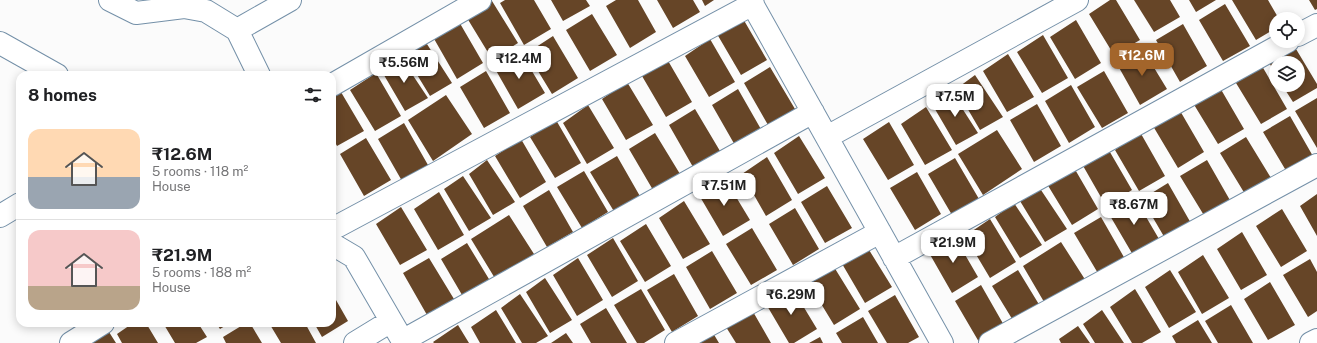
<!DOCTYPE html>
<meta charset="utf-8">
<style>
:root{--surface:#fff;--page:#f6f6f6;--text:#202124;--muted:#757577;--line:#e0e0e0;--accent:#a3652b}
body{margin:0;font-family:"Public Sans",sans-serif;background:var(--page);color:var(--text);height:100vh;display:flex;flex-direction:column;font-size:15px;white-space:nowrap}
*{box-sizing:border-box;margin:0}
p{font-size:13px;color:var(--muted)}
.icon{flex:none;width:22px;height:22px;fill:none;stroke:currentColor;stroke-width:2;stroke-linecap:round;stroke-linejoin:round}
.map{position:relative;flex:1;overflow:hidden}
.side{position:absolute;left:16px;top:71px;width:320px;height:256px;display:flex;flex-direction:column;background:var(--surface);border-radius:12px;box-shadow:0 2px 10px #0003}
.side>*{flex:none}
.buttons{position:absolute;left:1269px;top:12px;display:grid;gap:8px}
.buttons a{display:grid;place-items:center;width:36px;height:36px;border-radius:50%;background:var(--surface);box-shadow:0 2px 10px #0003;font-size:20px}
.price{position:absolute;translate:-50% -34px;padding:0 9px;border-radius:8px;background:#fff;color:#222;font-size:13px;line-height:26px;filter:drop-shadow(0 1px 2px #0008)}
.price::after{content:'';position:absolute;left:50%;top:24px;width:12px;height:9px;margin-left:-6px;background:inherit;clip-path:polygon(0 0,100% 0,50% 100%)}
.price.active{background:var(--accent);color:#fff}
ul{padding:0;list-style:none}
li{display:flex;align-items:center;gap:12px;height:100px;padding:0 12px}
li+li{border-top:1px solid var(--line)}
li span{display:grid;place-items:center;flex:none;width:112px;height:80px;border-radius:12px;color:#555}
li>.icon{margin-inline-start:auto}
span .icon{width:48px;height:48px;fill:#fffc;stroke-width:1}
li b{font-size:17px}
h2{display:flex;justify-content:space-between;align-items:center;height:48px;padding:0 12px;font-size:17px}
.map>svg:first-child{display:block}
.building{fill:#664527}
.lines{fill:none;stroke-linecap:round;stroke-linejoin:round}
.minor-casing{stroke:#7490a8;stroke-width:24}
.minor{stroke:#fff;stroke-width:22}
</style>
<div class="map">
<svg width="1317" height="343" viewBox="0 0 1317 343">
<rect width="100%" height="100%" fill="#fbfbfb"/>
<path class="building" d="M505 0H534L551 29 524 45 500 3Z
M551 0H586L590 6 563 21Z
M616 0H638L656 32 630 48 606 6Z
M657 0H693L700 12 673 28Z
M702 0H714L705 6Z
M1110 0H1116L1140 40 1114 55 1089 14Z
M1134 0H1170L1180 17 1154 32Z
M1189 0H1216L1196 12Z
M1232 0H1268L1279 19H1276V28L1256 40Z
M1309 0H1317V9L1315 10Z
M492 1 518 43 492 59 467 18Z
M1225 4 1250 46 1223 61 1199 20Z
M592 14 617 55 590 71 566 30Z
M742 17 767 60 741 75 717 34Z
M458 20 483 63 457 79 433 37Z
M1076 20 1101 63 1075 79 1050 37Z
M1183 24 1207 66 1180 82 1156 40Z
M1043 35 1068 78 1042 93 1017 52Z
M553 36 578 78 552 94 527 53Z
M710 39 735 82 709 97 685 56Z
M425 41 452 83 430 96 405 55Z
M1293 44 1317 84V88L1293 102 1282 85H1298V63H1276V74L1268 61Z
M1142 48 1167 89 1140 105 1117 64Z
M520 51 545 93 518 109 494 67Z
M1008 54 1034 97 1007 112 983 71Z
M400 56 428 98 405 111 381 70Z
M667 59 692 102 666 117 642 76Z
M1262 66 1287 109 1261 124 1236 83Z
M770 67 795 109 768 125 744 83Z
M486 71 510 113 484 128 460 87Z
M1104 71 1128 113 1102 128 1077 87Z
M376 73 401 116 375 131 350 90Z
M975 75 1003 117 980 130 956 89Z
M627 82 653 125 626 140 602 99Z
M1071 85 1095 127 1069 143 1045 101Z
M1219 86 1244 129 1218 144 1193 103Z
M338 87 364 131 337 146 332 137V92Z
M738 89 762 131 736 147 712 105Z
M951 91 978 133 956 145 932 104Z
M446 95 472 134 433 161 408 120Z
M1317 98V148L1295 111Z
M1037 104 1061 146 1034 162 1010 120Z
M588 105 614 148 587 164 563 123Z
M926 107 952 150 925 165 901 124Z
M695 109 720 151 693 167 669 125Z
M1179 109 1204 152 1178 168 1153 126Z
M1290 116 1314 158 1288 174 1263 132Z
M556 120 581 163 555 178 530 137Z
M889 122 914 165 888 180 863 139Z
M404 123 428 165 402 181 378 139Z
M997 130 1022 169 983 195 958 154Z
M1140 132 1165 176 1139 191 1115 150Z
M655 133 680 174 653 190 629 149Z
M799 136 825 178 798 194 774 153Z
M1246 137 1271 178 1245 194 1220 153Z
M366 138 391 180 364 196 340 154Z
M521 139 546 182 520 198 495 156Z
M1107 147 1132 190 1106 206 1082 164Z
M617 156 641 198 615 213 590 172Z
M767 157 792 200 766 216 742 174Z
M955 158 979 199 952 215 928 174Z
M487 160 515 202 493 215 469 174Z
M1207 160 1231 202 1205 217 1180 176Z
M1073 166 1098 209 1072 225 1047 184Z
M584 171 608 212 582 228 557 187Z
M917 172 941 214 915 230 890 188Z
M463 176 491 218 469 231 444 189Z
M724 177 750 220 723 236 699 195Z
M1168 183 1192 225 1166 240 1142 199Z
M827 186 852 228 825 243 801 202Z
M1039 187 1067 229 1045 242 1020 201Z
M549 190 573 232 547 247 523 206Z
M439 192 464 235 438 250 414 209Z
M1317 194V236L1300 206Z
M1135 198 1159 239 1133 255 1109 214Z
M684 201 710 244 683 259 659 218Z
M1014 203 1042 245 1020 258 995 217Z
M401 207 427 250 400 265 376 224Z
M795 208 819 249 793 265 769 224Z
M1282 209 1307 251 1281 267 1256 226Z
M509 215 534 254 496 280 471 239Z
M1101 217 1125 259 1099 275 1074 233Z
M990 219 1016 262 990 278 965 236Z
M646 224 671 266 645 282 620 241Z
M752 228 777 270 751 285 726 244Z
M1242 232 1267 275 1241 290 1217 249Z
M953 234 978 277 952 293 928 251Z
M613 238 638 281 612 297 587 255Z
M1061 242 1086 281 1047 307 1023 266Z
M467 243 492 284 465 300 441 259Z
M866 245 892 287 865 303 841 262Z
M712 251 737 293 710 309 686 267Z
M1203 255 1229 298 1202 314 1178 272Z
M429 258 454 299 427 315 403 273Z
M578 258 603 300 577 316 553 275Z
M1310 259 1317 272V311L1308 317 1283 275Z
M834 267 860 309 834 325 809 284Z
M1018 270 1043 311 1017 327 992 286Z
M1170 270 1196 312 1169 328 1145 287Z
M674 274 698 316 672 332 647 290Z
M545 278 572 320 550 333 526 292Z
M1270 282 1295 325 1268 340 1244 299Z
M981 285 1005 327 979 342 955 301Z
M791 286 817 329 794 343H789L766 304Z
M641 289 665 330 644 343H637L614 305Z
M1135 289 1161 332 1142 343H1132L1110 307Z
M332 293 348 321 322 337 314 323H332Z
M520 294 548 336 536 343H522L501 308Z
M895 295 919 337 908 343H887L868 311Z
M1231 305 1253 343H1218L1205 321Z
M606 308 627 343H591L580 324Z
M496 310 516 343H480L471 327Z
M752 310 771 343H736L726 327Z
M1102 310 1124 343H1095L1083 324Z
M863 317 878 343H842L836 333Z
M1198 320 1212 343H1176L1172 336Z
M133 323H146L158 343H122L117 334Z
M163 323H198L207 337 196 343H175Z
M216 323H230L220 329Z
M246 323H250L262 343H226L223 337Z
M269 323H305L316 343H281Z
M458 325 469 343H434L433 342Z
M1078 326 1090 343H1061L1059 339Z
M109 332 116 343H92Z
M566 333 573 343H551Z
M713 333 719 343H698Z
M820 337 823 343H809Z"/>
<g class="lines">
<defs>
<path id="minor" d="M110 0 136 13 184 7 206 11 237 30 259 75
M750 0 942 343
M237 30 290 0
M1298 35 1317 25
M0 43 57 75
M332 85 480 0
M827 137 1077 0
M0 216 20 204
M338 226 753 4
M332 244 354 257 404 343
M894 258 1288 41
M402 341 813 112
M71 343 103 323
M355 343 391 321
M676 343 880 232
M990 343 1317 165
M1311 343 1317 340"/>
</defs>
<use href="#minor" class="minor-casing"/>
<use href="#minor" class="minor"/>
</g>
</svg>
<div class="buttons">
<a><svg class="icon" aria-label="locate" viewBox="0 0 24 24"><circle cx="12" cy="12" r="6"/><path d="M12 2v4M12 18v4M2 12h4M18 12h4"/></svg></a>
<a><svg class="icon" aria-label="layers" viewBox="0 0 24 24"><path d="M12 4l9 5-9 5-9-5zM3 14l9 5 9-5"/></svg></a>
</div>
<b class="price active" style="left:1142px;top:77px">₹12.6M</b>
<b class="price" style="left:519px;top:80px">₹12.4M</b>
<b class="price" style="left:404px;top:84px">₹5.56M</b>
<b class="price" style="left:955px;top:118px">₹7.5M</b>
<b class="price" style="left:724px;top:207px">₹7.51M</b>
<b class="price" style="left:1134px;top:226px">₹8.67M</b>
<b class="price" style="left:953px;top:264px">₹21.9M</b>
<b class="price" style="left:791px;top:316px">₹6.29M</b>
<section class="side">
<h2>8 homes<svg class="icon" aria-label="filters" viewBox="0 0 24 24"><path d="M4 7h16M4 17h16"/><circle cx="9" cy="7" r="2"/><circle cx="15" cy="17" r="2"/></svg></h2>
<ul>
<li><span style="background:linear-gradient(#ffd9b3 60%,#9aa5b1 0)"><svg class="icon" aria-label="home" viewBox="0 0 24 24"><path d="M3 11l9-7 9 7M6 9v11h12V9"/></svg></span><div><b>₹12.6M</b><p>5 rooms · 118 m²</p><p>House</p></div></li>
<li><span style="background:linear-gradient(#f6c9c9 70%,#b9a48a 0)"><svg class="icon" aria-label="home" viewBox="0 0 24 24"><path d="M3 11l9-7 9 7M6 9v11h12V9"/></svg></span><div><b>₹21.9M</b><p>5 rooms · 188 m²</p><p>House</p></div></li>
</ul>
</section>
</div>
